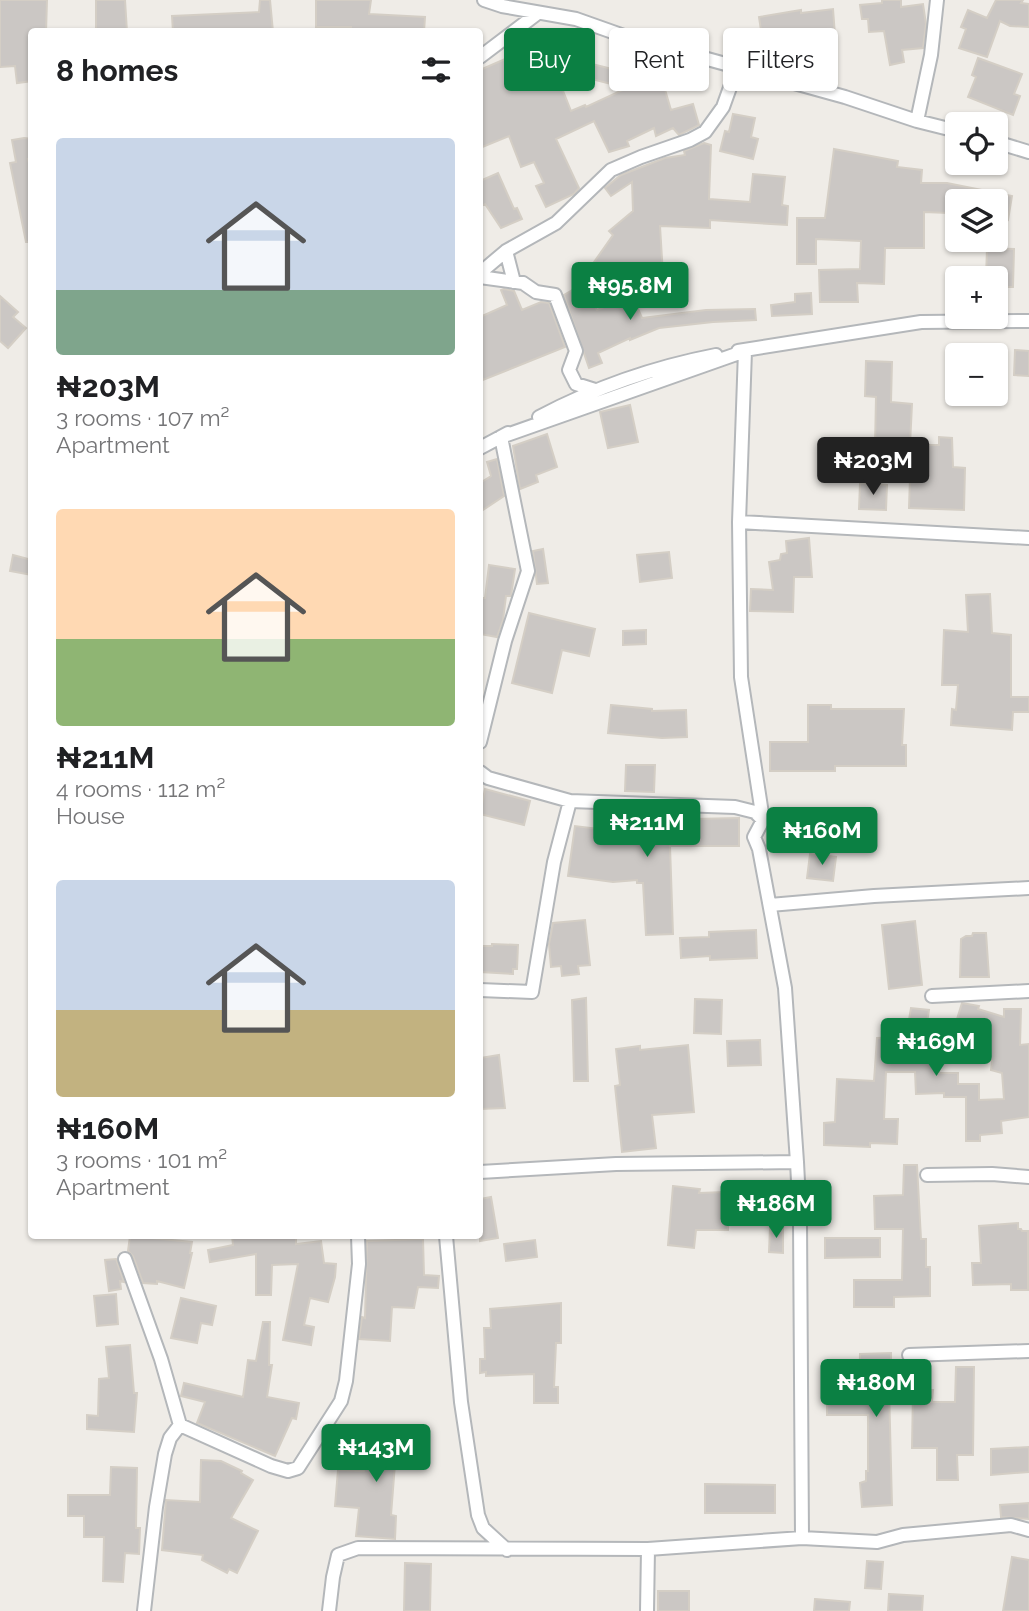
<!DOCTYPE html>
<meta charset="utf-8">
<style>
:root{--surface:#fff;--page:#f6f6f6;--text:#202124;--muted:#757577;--accent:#0b8043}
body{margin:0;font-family:Raleway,sans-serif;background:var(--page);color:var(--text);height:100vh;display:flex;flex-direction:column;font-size:26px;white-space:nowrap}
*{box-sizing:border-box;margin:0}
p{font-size:23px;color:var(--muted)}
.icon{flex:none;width:38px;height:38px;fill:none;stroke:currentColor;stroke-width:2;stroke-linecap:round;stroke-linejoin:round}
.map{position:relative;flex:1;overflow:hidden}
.details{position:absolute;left:28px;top:28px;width:455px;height:1211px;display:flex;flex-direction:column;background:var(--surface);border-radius:7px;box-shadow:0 2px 5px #0004}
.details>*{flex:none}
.top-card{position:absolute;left:504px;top:28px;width:420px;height:63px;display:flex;gap:14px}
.tools{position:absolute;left:945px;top:112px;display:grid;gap:14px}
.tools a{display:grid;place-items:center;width:63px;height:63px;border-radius:7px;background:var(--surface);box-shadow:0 2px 5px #0004;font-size:35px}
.price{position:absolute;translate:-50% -60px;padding:0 16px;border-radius:7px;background:var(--accent);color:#fff;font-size:23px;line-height:46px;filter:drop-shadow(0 2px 4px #0008)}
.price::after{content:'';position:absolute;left:50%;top:42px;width:21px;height:16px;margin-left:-10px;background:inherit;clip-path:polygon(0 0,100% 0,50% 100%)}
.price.current{background:#222;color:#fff}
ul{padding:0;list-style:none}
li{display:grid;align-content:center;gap:14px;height:371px;padding:0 28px}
li span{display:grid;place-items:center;height:217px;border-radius:7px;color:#555}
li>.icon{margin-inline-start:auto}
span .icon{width:126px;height:126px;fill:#fffc;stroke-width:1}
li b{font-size:30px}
h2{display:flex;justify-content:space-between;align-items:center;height:84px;padding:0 28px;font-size:30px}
.tag{padding:0 24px;border-radius:7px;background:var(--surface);box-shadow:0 2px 5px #0004;font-size:24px;line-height:63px}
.tag.current{background:var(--accent);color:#fff}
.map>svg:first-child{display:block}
.building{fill:#cbc7c4;stroke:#d4cec5;stroke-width:2}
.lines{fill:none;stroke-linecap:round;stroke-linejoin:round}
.minor-casing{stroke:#b4b7ba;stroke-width:16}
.minor{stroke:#fff;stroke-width:12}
</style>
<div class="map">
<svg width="1029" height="1611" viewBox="0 0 1029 1611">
<rect width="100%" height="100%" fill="#efece7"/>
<path class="building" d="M0 0H47L46 32H32V81L17 83 15 66 0 67Z
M96 0H125L127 32H96Z
M260 0H270L273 32H173L172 16 259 12Z
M316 0H371L369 14 425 17 424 32H351V27H316Z
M882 0H901V7L923 4 926 24 923 48 902 50 904 62 890 65 884 31 869 32 868 19H862L860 5 882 3Z
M996 0H1023L1021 3 1029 4V27L1010 26 1000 21 987 57 959 48 966 29 961 27 968 10 987 18Z
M833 9 835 35 821 36 825 67 814 69 811 52 767 57 765 36 762 37 759 17 801 10V13Z
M521 52 529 75 554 68 571 111 585 105 586 107 627 88 572 74 576 60 624 72 652 63 656 77 661 76 671 110 693 104 699 125 679 135 673 128 656 136 654 128 627 141 629 146 609 152 594 121 556 139 579 188 574 194 546 207 536 186 544 183 534 162 521 167 509 136 480 148V70Z
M978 58 1022 74 1014 94 1020 96 1013 115 968 97 976 77 972 75Z
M733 114 755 118 751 137 758 139 753 159 720 151 725 131 729 132Z
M24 138 32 139V159H28L32 176V242H26L10 163 16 162 12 140Z
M704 143 711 145 709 199 750 202 753 174 785 177 782 205 788 206 787 225 710 220V228L660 226 663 275 625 277 630 290 592 265 613 235 609 231 633 211 632 182 611 196 605 188 621 175 665 158 685 155 684 151Z
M834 149 898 161 897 167 922 170 921 183H947L1012 196 1008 220 996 218V201H948V213L924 212V248H885L884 284 857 283 858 302H820L819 270 860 269 861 241 816 239V264H797V218H825Z
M498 173 514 209 517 208 522 219 501 228 485 204 480 207V181Z
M987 248 1014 249 1013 287H996V278H986Z
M581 285 597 310 632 295 642 318 706 310 755 309 756 320 713 322 659 328 630 340V338L598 353 602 363 589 368 564 295Z
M504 289 514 291 522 310 541 302 549 303 565 347 483 380 480 371V317L507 305 501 290Z
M811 293 812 314 772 316 771 305 795 302V294Z
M0 296 18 312 13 317 26 328 8 348 0 341Z
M1015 350 1029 351V376L1014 375Z
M866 361 892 362 891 402 912 404 910 445H939V437L952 438 953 467 965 468 964 510 909 508 910 477H903V448L875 447 876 397 865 396Z
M630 405 638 442 608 448 600 412Z
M547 434 557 467 536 475 538 482 520 489 513 446Z
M497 459 504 496 480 512V483L491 476 487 462Z
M860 483 887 485 886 510 859 509Z
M809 538 812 577H794L793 612 750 611 751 589 773 590 769 562 780 560 781 554 787 553 786 541Z
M543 549 548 583 537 584 533 551Z
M669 552 672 578 640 582 637 555Z
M13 555 32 560V575L10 571Z
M489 565 515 569 511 596H506L503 620 497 637 480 634V598H485Z
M990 594 992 633 1011 635V697H1029V712H1013L1012 730 951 725 952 709 956 710 958 685H942L944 630 968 632 966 595Z
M529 613 595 629 589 656 562 650 552 693 512 683Z
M646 630V644L623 645V631Z
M611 705 652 709V711L686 710 687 737 662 738 608 733Z
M808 705H831V709H904L902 745H906V766H835V771H770V742H808Z
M626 765H655L654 792 625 791Z
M485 789 530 801 524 825 480 814Z
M739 818V846H670L673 934 646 935 643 883H637V880L613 882 568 876 575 826 600 829 599 838 645 834 644 820Z
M810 854 836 857 833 881 807 878Z
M585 920 590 965 578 966 579 974 562 976 561 966 551 967 549 944 553 923Z
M915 921 922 985 889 989 882 925Z
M756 930 757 958 710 960V956L681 958 680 938 709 937V932Z
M973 933H986L989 977H960L961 939 966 936H972Z
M492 944 518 945 517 969H513V974L480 972V946H492Z
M586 998 588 1081H574L572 1000Z
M695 999 722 1000 721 1034 694 1033Z
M962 1003 979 1006 978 1009 1004 1017V1009H1021L1020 1045 1029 1044V1117L1001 1121 1002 1133 980 1135V1141H966V1097H944V1093L916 1094 915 1072H886L884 1119H898L897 1144 870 1143V1147L824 1145V1123L835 1122 837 1079 874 1081 877 1038 906 1037 911 1008 929 1010 927 1023 949 1034 938 1056 939 1073H958V1084H979V1100L1004 1099 1002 1073 991 1070 992 1061 982 1058 987 1045 953 1032Z
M760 1040 761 1065 728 1066 727 1041Z
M688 1045 694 1112 652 1115 656 1148 622 1152 615 1086 620 1085 616 1049 640 1046V1050Z
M499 1055 505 1108 480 1109V1058Z
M904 1165H917L921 1239H926V1267H930V1296L894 1297V1307H854V1280H902L903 1229H875L874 1196 903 1195Z
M673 1186 700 1189 699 1193 725 1192V1197L728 1198V1230H696L694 1248 668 1245Z
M491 1197 498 1238 480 1241V1199Z
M1018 1223V1229H1021L1022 1231H1028V1290H1011V1284L973 1285 972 1263H981L979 1226Z
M770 1228H783V1253L769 1252Z
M130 1236 192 1242 190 1253H192L184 1288 157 1281V1284L143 1283 133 1256 128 1251Z
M232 1236H296V1244L321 1241 324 1263 336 1264 335 1277 328 1302 310 1298 304 1325 314 1327 311 1345 283 1340 298 1264 272 1265 271 1295H256V1254L210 1262 208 1250 233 1245Z
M825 1238H880V1257L825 1258Z
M423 1239 424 1275 439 1276 438 1288 418 1287 414 1308 392 1307 390 1341 359 1339 362 1317 365 1318 367 1241Z
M535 1240 537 1257 506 1261 504 1244Z
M116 1259 124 1282 120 1281 121 1289 109 1291 105 1260Z
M116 1294 118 1324 97 1326 94 1296Z
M181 1298 216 1306 212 1325 201 1323 197 1343 171 1338Z
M561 1303V1343H556L554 1387H558V1403H534V1374L486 1376V1372L480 1373V1359H485L484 1328H491L490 1309Z
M263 1322H270L269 1365H272L267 1397 299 1403 296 1419 292 1418 275 1456 197 1423 205 1402 181 1396 184 1383 243 1397 248 1360 256 1361Z
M130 1345 134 1393H137L134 1432 87 1429V1415L98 1416 99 1379 109 1378 106 1347Z
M891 1353V1368L921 1367 922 1387H889L892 1505 862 1507 860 1483 866 1481V1471H868V1415H827V1394H859L860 1354Z
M956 1367H974L973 1455H957L958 1480H937V1448H912L913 1390H933L932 1402H955Z
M367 1433 417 1437 415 1466 395 1464 391 1515 396 1516 395 1539 356 1536 359 1508 335 1506 338 1470 364 1471Z
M1029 1447V1472L991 1475V1449Z
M201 1460 221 1461 242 1471 241 1473 253 1480 231 1518 258 1531 237 1573 229 1569 227 1573 202 1560 203 1555 162 1550 166 1500 200 1502Z
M111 1467 137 1468 136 1528H140L139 1554 125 1553 123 1582 103 1581 104 1537H84V1516H68V1495H110Z
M705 1484 775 1485V1513H705Z
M1029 1503V1519L1001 1517 1000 1505Z
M1012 1557 1029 1560V1611H1003Z
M867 1561 883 1562 881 1589 865 1588Z
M405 1563 431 1564 430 1611H404Z
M658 1591H689V1611H658Z
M889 1594 923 1596 922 1611H888Z
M815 1599 850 1602 849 1611H814Z"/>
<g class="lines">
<defs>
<path id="minor" d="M484 0 502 6 576 19 624 36 845 97 917 121 957 131
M480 57 538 13
M917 121 931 55 937 0
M996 142 1029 152
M506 251 514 282
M480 273 506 251 556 223 611 170 641 157 690 140 705 132 723 107 737 68
M480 277 523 283 536 292 555 295 576 351 569 370 576 384 595 390
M738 351 921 322 1029 321
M539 417C596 387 654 367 716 355
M480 448 508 433
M480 742 505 641 528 571 501 437 745 351 739 522
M480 772 488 778 570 801 735 807 755 812 763 820
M770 905 874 896 1029 888
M480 990 532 992 554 862 570 801
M932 996 1029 991
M480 1172 616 1164 797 1162
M927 1175 992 1174 1029 1177
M446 1236 461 1402 478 1515 483 1528 507 1550
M125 1259 161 1359 180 1425 271 1466 288 1471 298 1468 341 1401 346 1381 359 1264 358 1236
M909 1355 1029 1351
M802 1538 800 1221 797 1162 785 988 759 849 754 837 763 820 741 677 739 522 1029 538
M144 1611 156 1507 165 1454 170 1438 180 1425
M329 1611 333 1577 338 1555 358 1548 648 1549 802 1538 877 1542 903 1535 1011 1525 1029 1530
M647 1611 648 1549"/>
</defs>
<use href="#minor" class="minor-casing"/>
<use href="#minor" class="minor"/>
</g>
</svg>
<div class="tools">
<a><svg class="icon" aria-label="locate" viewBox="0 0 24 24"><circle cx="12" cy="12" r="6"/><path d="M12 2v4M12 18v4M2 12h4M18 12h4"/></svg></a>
<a><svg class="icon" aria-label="layers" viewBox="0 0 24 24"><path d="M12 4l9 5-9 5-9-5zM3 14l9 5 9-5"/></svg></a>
<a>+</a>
<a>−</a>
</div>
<b class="price" style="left:630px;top:322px">₦95.8M</b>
<b class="price current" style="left:873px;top:497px">₦203M</b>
<b class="price" style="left:647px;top:859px">₦211M</b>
<b class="price" style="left:822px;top:867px">₦160M</b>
<b class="price" style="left:936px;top:1078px">₦169M</b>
<b class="price" style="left:776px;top:1240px">₦186M</b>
<b class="price" style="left:876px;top:1419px">₦180M</b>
<b class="price" style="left:376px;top:1484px">₦143M</b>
<div class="top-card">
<a class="tag current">Buy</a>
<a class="tag">Rent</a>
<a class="tag">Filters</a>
</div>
<section class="details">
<h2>8 homes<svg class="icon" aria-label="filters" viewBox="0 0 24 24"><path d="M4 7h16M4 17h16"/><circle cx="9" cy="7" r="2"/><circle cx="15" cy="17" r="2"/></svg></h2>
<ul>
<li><span style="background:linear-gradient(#c9d6e8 70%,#7fa58c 0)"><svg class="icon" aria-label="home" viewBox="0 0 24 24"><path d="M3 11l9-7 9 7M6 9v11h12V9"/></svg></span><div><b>₦203M</b><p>3 rooms · 107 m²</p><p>Apartment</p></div></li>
<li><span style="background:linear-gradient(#ffd9b3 60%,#8fb573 0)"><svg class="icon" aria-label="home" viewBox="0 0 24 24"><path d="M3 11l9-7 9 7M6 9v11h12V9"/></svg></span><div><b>₦211M</b><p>4 rooms · 112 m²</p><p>House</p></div></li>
<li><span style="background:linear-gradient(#c9d6e8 60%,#c2b280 0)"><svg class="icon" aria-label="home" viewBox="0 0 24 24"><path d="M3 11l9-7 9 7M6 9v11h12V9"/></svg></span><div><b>₦160M</b><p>3 rooms · 101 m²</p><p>Apartment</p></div></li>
</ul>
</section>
</div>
